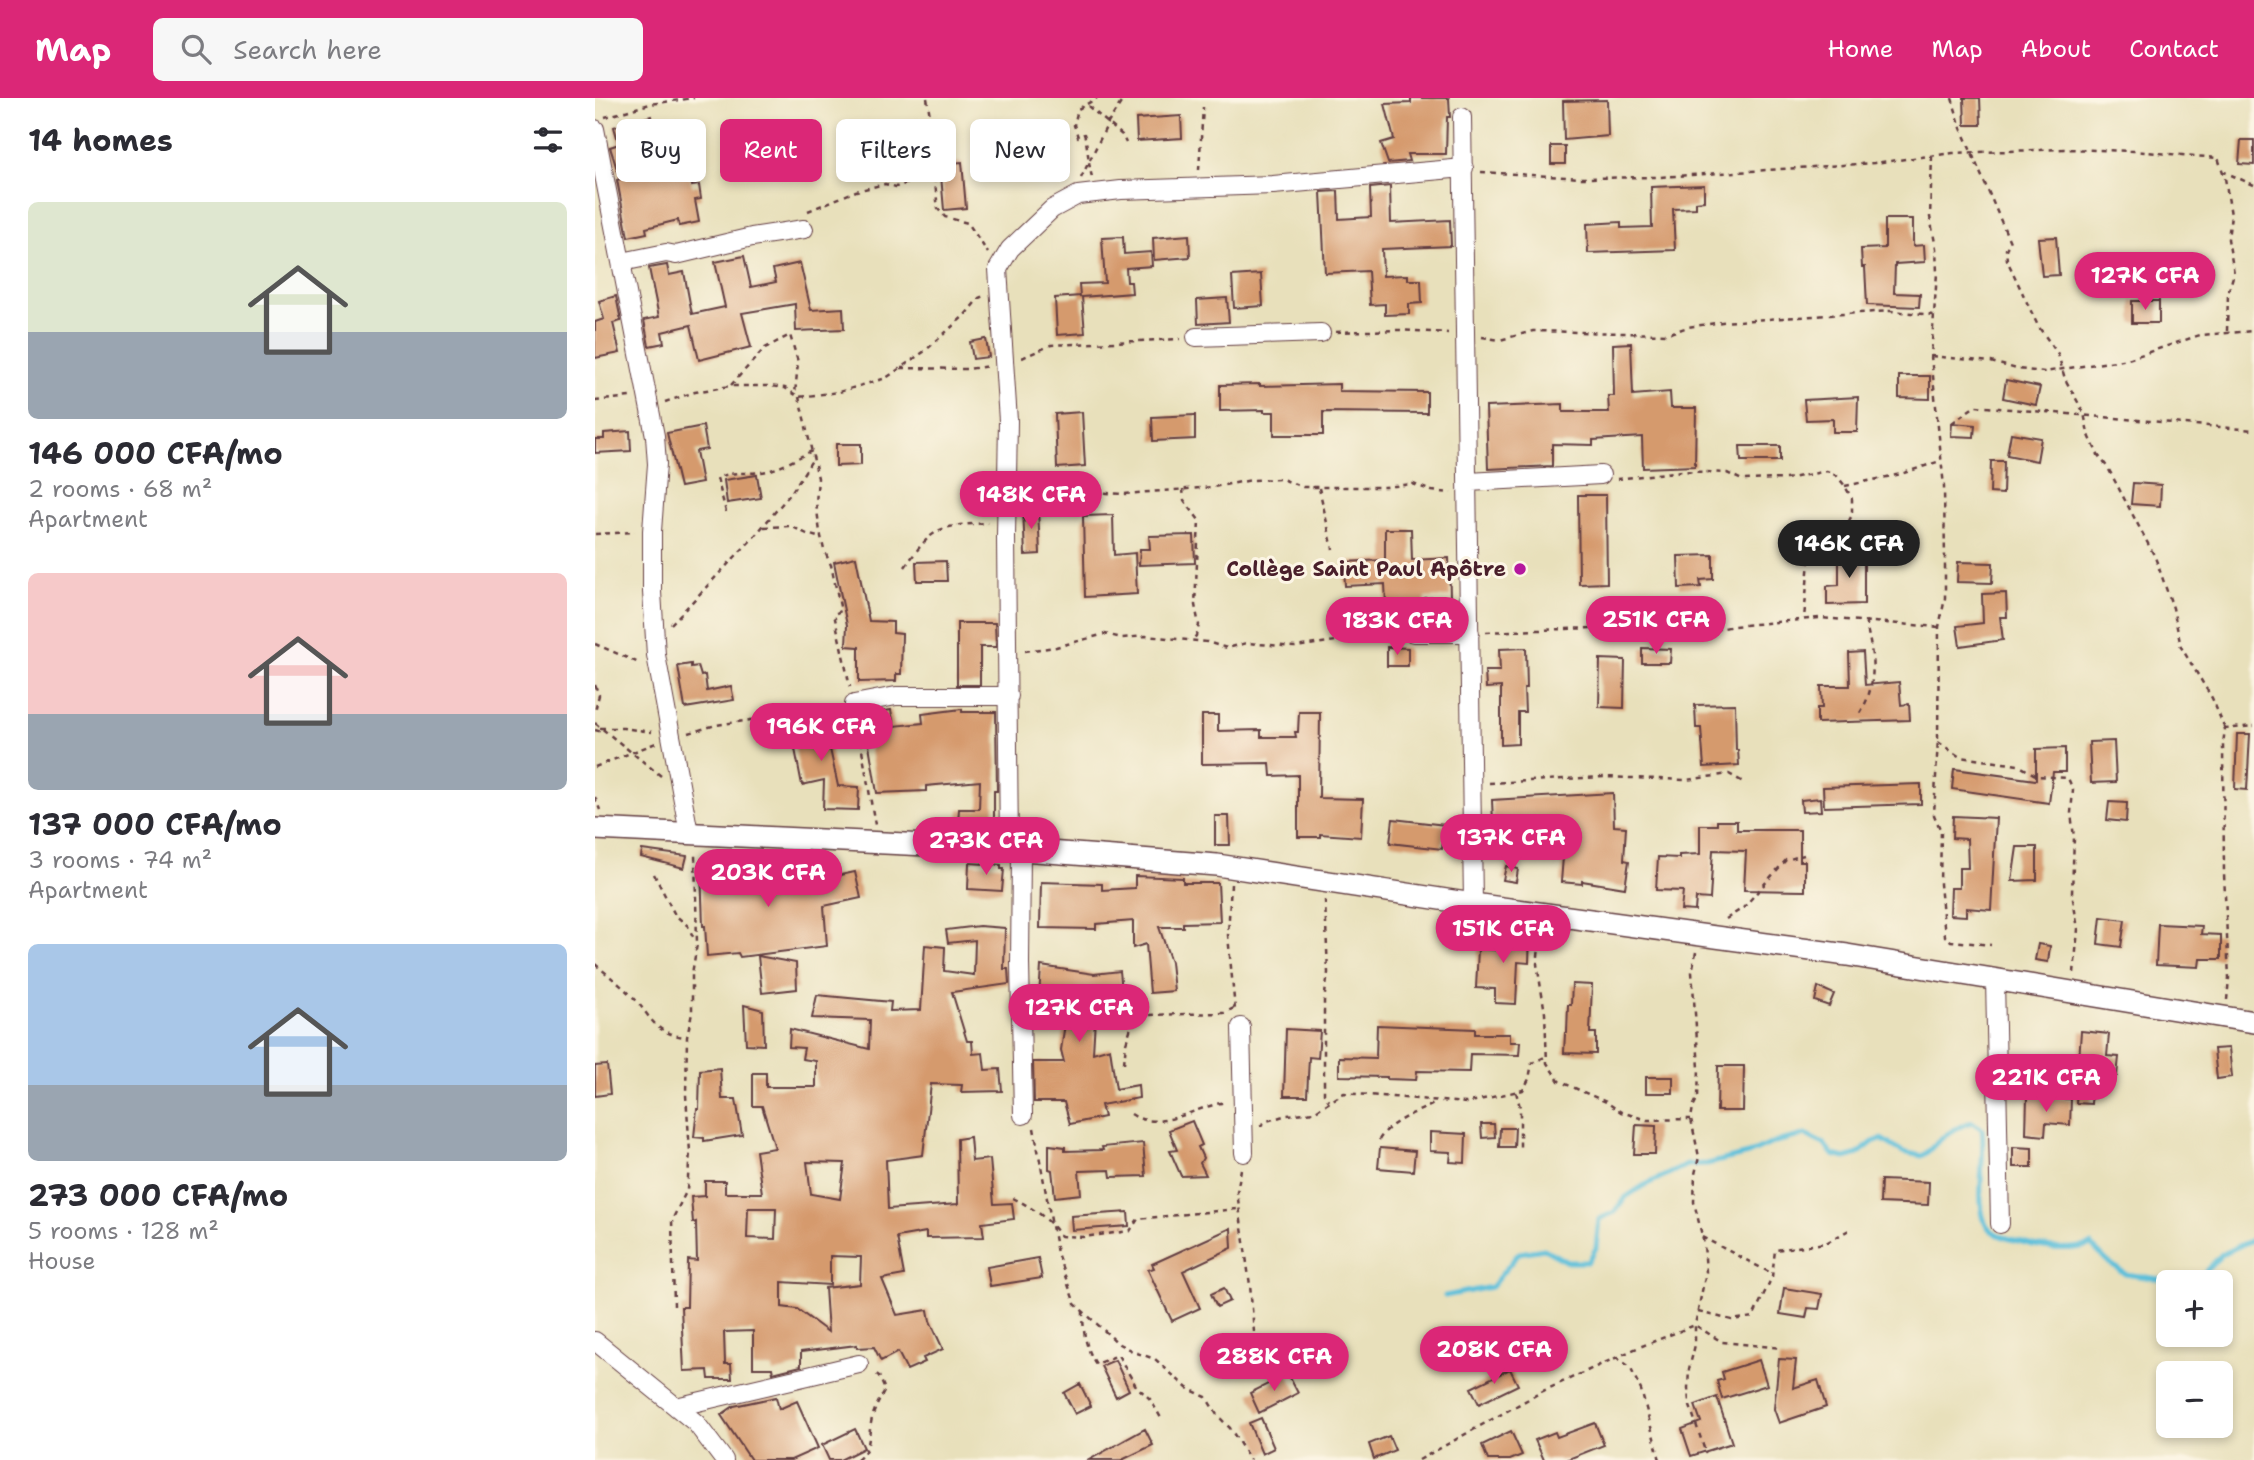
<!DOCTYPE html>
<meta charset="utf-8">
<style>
:root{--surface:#fff;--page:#f7f7f7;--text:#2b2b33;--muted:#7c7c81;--accent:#db2777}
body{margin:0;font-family:"Shantell Sans",sans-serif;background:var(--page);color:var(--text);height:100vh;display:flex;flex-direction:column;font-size:26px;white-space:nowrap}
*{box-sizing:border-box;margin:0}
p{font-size:23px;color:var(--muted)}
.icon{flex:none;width:38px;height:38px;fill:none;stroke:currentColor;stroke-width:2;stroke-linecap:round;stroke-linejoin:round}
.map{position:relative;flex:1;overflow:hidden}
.side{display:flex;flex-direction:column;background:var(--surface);width:595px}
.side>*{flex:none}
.hud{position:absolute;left:21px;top:21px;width:665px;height:63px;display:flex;gap:14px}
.buttons{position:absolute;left:1561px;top:1172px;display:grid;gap:14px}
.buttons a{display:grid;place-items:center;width:77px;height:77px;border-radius:10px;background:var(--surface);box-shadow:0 4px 10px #0003;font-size:35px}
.price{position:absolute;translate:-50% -60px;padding:0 16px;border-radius:24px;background:var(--accent);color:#fff;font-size:23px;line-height:46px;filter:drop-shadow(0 2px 4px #0008)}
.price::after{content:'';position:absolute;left:50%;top:42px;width:21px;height:16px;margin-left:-10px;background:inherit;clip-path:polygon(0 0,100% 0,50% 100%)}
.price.active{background:#222;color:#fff}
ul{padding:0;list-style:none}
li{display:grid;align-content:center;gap:14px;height:371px;padding:0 28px}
li span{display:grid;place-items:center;height:217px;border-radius:10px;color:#555}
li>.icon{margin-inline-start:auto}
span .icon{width:126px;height:126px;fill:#fffc;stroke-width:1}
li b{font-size:30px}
h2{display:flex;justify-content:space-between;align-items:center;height:84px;padding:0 28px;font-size:30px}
.chip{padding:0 24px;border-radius:10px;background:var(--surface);box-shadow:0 4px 10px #0003;font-size:24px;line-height:63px}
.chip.active{background:var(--accent);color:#fff}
header{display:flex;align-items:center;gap:42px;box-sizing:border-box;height:98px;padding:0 35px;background:var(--accent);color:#fff}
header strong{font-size:33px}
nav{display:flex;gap:38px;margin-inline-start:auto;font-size:24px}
.search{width:490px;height:63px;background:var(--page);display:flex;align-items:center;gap:18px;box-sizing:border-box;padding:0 24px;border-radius:10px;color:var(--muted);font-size:26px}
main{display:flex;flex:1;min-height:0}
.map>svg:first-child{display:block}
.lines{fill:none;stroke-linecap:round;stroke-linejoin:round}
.stream{stroke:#5cbfda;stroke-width:5}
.building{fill:#d59a6d;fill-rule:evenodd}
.minor-casing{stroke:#623c41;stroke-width:20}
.tertiary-casing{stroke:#623c41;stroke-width:24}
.path{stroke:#623c41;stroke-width:2.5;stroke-dasharray:5 5;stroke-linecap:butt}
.minor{stroke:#fff;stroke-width:18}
.tertiary{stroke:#fff;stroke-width:21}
.poi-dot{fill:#b5179e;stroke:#fcf5e5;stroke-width:2.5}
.labels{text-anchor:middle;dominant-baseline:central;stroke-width:6;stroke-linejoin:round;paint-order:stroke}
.poi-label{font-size:21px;font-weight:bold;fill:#4a1f2b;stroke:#fcf5e5;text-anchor:end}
</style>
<header>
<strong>Map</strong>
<div class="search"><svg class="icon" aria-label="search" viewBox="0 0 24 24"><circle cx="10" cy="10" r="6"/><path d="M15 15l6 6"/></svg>Search here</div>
<nav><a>Home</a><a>Map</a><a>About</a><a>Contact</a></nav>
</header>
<main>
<section class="side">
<h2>14 homes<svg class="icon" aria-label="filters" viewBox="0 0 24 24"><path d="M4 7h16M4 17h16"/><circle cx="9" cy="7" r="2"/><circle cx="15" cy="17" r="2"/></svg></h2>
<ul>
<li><span style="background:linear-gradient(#dfe7d0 60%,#9aa5b1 0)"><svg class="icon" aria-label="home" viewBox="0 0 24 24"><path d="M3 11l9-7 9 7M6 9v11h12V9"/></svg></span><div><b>146 000 CFA/mo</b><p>2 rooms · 68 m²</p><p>Apartment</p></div></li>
<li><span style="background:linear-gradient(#f6c9c9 65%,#9aa5b1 0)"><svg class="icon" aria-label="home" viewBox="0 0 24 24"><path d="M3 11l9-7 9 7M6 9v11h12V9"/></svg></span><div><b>137 000 CFA/mo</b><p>3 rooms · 74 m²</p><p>Apartment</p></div></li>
<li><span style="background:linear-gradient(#a9c7e8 65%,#9aa5b1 0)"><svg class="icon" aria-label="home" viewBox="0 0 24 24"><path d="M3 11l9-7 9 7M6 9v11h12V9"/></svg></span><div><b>273 000 CFA/mo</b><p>5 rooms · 128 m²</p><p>House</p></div></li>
</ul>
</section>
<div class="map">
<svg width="1659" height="1362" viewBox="0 0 1659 1362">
<rect width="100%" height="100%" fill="#fcf5e5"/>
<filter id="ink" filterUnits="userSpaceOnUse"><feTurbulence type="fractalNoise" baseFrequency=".0143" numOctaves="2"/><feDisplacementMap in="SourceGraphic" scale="14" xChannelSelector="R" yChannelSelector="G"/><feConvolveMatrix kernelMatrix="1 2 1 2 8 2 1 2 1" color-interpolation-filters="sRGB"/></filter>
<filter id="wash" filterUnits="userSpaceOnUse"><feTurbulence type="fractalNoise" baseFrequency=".00686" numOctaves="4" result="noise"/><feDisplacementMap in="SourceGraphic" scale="28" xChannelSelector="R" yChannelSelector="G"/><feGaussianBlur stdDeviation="1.57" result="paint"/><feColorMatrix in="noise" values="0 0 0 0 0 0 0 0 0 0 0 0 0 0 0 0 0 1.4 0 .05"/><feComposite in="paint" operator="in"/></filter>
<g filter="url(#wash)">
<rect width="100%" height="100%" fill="#e8e0bb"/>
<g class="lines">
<path class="stream" d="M850 1198 896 1189 924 1155 949 1151 973 1164H993L1001 1150 1004 1121 1020 1114 1031 1099 1048 1088 1092 1067 1112 1066 1153 1056 1180 1044 1210 1037 1229 1046 1238 1057 1250 1060 1263 1056 1278 1044 1286 1041 1308 1054 1327 1058C1335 1053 1338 1047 1345 1042 1354 1034 1366 1027 1377 1024L1387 1031C1391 1056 1379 1108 1392 1128 1399 1138 1416 1141 1427 1144 1450 1151 1473 1153 1496 1147L1512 1163 1530 1176 1585 1184 1609 1175 1627 1156 1659 1141"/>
</g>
<g id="blocks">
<path class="building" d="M816 0H854L855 19H852L851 56H812L814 63 793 65 786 45 799 41 790 6 816 5Z
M1369 0H1385L1386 27H1370Z
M1012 2 1013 38 969 42 968 3Z
M56 18 60 33 64 32 70 50 74 73 94 69 97 88 104 87 106 101 100 102 104 124 84 128 83 122 51 130 52 135 33 139 22 82 25 81 15 49 24 46 19 29Z
M586 18 587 40 542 43 541 21Z
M448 24 450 48 429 50 428 26Z
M1646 42H1659V67L1644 66Z
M956 48H970V66H956Z
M367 64 371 110 349 112 345 66Z
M1109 87V103L1101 104V110L1078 111 1080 152 993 155 992 126 1026 124V130L1057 129 1056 89Z
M795 88 796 125 855 122 856 148 787 151 788 178 813 177V182H826L827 205 814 206V216L790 217V206L775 207 773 173 730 175 726 94 743 93 744 121 776 119 775 90Z
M1290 121H1318V148L1329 147 1330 164 1300 166 1299 195 1325 196 1324 209 1272 207 1270 169H1267L1266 151 1290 150Z
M594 137 595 159 559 162 558 140Z
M528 139 529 156 556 154 557 168 531 170 532 184H536L537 195 487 199 490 235 462 237 460 200 485 198 484 186 510 185 507 140Z
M1461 139 1464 177 1447 178 1443 140Z
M149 158 156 189 181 184 178 171 205 165 216 212 248 210 249 231 201 233 200 206 147 215 156 249 104 262 96 227 67 234 69 245 54 248 49 222 64 219 54 170 72 167 74 177 89 174 97 216 130 209 120 164Z
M1502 168H1533L1532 197H1501Z
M666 176 668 208 639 210 637 178Z
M21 198 26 223 18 225 25 255 0 260V224L9 221 4 203Z
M632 200 634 224 603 226 602 202Z
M1537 203H1564V225H1537Z
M391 241 394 259 378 261 375 244Z
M1036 245 1038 297 1075 294 1076 310H1101L1100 368 1048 370 1047 339 998 342V347L957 346V368L893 371 891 309 968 306V314H1014L1013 298H1019L1018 246Z
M1304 278H1335V301L1304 300Z
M1411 282 1445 289 1441 307 1408 300Z
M665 286V288L744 286V293L832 294V315L728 314V337H679V314H669V312L625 313V287Z
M1263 299 1262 334H1238V321L1211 322 1209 302Z
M487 314 490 368 462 370 460 316Z
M600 317V341L558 343 557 319Z
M1357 325 1380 327 1379 339 1356 338Z
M108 328 112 351 101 353 107 385 85 389 72 335Z
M35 333 36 353 0 355V341H9V335Z
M1416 335 1446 340 1442 363 1412 357Z
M241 346H266V367L241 368Z
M1145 348H1185V363H1146Z
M1396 363H1409L1408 396 1395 395Z
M162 377 166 400 132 405 129 382Z
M1538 385 1566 387 1565 408 1536 406Z
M983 397H1011L1012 485 984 486Z
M428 410H443L445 456 430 457Z
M518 417 519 457 540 455 542 496 490 499 488 418Z
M790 431H816L817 462 854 460 855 499 830 500 831 523 792 524 790 486 750 488 749 464 790 462Z
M1297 435 1298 448 1244 449V437Z
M599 437 600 465 544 467 545 451H555L554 438Z
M1244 452H1269V506L1232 507V488L1244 487Z
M1118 457V481L1105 482 1106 489 1084 490 1083 458Z
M261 459 274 523 298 524V535L307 536 306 576H301V583L264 584V549L251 548 252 527 239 464Z
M351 463 352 483H322L321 464Z
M1363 464 1398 465 1397 485 1362 484Z
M1411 495 1412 519H1405L1408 542 1365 548 1362 528 1388 525 1387 496Z
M362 525H400L401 549H385V587H362Z
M792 549 813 550V568H792Z
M931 550 932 590H929L930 614H923V646L906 647V589L891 590 890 573H905L904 551Z
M1047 550 1076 551 1075 565H1047Z
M1268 554 1270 587 1304 584 1306 607 1314 606 1315 622 1222 625V610H1227L1226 588H1255L1254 555Z
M1005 561 1030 562 1029 610 1004 609Z
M96 566V569L103 568 106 578 110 577 112 593 136 588 139 602 90 610 83 568Z
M1140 606 1141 652H1143L1144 667 1109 669 1106 630H1101L1100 607Z
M367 611V614H401L402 693H399V724H363L364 711H384L385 683 331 688V693L282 695 269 617 296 612 299 628 328 625 327 616Z
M704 614H725L724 700 768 701 766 739 725 736V739H703V677L676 678 675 665 607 666V617H623V633L666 632V639H701L700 634H703Z
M233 619 238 651H235L243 688 264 689 263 712 228 711 229 682 207 687 195 625Z
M1642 636H1655L1652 692 1640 691Z
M1519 643 1521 684 1496 685 1494 644Z
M1470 650V674H1458L1454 705 1357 691 1359 671 1441 682V651Z
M1326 686V706L1229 709 1228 689Z
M1018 695 1019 728 1031 729 1029 762 1034 763 1030 790 987 783V786L966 784 968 759H958V742L947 743 946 721 898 724 897 702Z
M1225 700 1226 713 1207 714 1206 702Z
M1514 704 1532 705 1531 724 1512 722Z
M620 718H634L635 747H620Z
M1358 718 1401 720 1396 812 1371 810V818L1355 817 1356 790H1364V770H1373L1372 741 1357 740Z
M798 721 850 727 847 751 795 745Z
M1122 723H1142V732H1205V763H1210V793L1149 792 1151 753 1118 752 1115 801 1101 800 1100 813 1086 812 1088 793 1061 792 1063 759 1084 760V757L1105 756V727H1122Z
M1422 749H1442V782L1417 783Z
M47 752 92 758 89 770 46 759Z
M157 762 159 785 192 786 191 767 213 766V784L260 774 266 800 229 808 232 848 145 859 143 855 112 858 110 828H108L106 770 134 768 133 764Z
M374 765 406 767V771H409L407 793 373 791Z
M911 768 923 771 921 784 908 782Z
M540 778 588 780V785H623L625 824 588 825V829H564L576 864 579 893 555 895 551 846 538 850V823L501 826V831L445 830 446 784 507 786V792L540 790Z
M1506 819 1530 822 1526 849 1503 846Z
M1563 826 1607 828 1606 836 1626 837V861H1605L1604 869 1561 867Z
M384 828 410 830 409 871H413L414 886 357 894 372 943H377L378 956 388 955 390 972 405 971 407 993 366 994 367 987 336 986 328 1057 291 1062 293 1111 363 1106 362 1041 375 1039 377 1063 395 1061 399 1106 417 1105 419 1121 387 1125 389 1139 331 1140V1134L302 1139 309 1177 287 1181 302 1217 333 1212 335 1223 348 1251 328 1260 330 1264 312 1272 303 1254 286 1263 279 1249 262 1250V1247L206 1254V1268L178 1275 177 1270H158V1233L129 1234 130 1266H136L137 1281H114L113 1272 89 1273 86 1209H92L93 1162 102 1163 101 1124 98 1125 96 1099 110 1098V1083H130V1095H167L161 1053 180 1050 167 1008H158V975H171V989H221V963L207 961 209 950 194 949 195 931 274 951 275 922 217 920 222 897 296 904 295 913 326 912 330 847 350 849 349 873 379 877 380 842 353 845 351 832ZM212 1064 250 1065 245 1101 216 1096ZM153 1110H181L180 1141 152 1140ZM235 1158 266 1159 265 1186 230 1190 233 1234 202 1211 187 1209V1184L235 1187Z
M902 831 935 834 934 865 923 864 921 906 900 905V891L881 890 883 851 901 852Z
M1443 846 1455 848 1453 864 1440 862Z
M163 858 201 865 202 891 167 895Z
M446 868 499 876 525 873 527 893 524 911 514 909 511 923 500 921 498 955 515 950 521 991 543 987 544 1000 506 1007 509 1019 475 1026 469 1004H439L438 964H469L466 952 471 919 443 917Z
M977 886 997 887 995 935H1001V956L969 955 970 935H972L973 907H976Z
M1223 889 1239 896 1234 908 1220 903Z
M149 907 168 912 169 947 151 946Z
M782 927 880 931V936H915V944H925L924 957 875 956 874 974 822 973 821 982 792 981V979L744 978V959L781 960Z
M691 931 725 933 723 960 714 959 712 998H689Z
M1486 933 1514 936 1512 958 1524 959 1522 978 1498 976 1496 1006 1481 1005Z
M1634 950 1637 979 1622 981 1619 951Z
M12 967 15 996 0 998V968Z
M1123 968H1149L1148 1013H1122Z
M125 970 127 1001H141L147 1037 109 1043V1040L99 1039 102 1011H104L105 972Z
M1051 979H1078V995H1051Z
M1432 999 1476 1001 1475 1027 1451 1025 1450 1038 1431 1036Z
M597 1023 607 1047 603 1049 608 1060 605 1065 611 1077 586 1078 575 1053 582 1052 574 1032Z
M886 1026H899L900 1039 887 1040Z
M1041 1027 1061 1028 1060 1056H1039Z
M905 1030H920L919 1049H904Z
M835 1034 871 1036 870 1065 855 1064 856 1054 835 1053Z
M548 1045 551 1078 516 1079 515 1072 484 1073 486 1096 460 1099 457 1072 454 1071V1047L470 1049V1053L508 1052 507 1049Z
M1418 1049 1437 1050V1069H1418Z
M785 1050 820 1053 818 1073 783 1070Z
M1286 1082 1334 1084 1333 1107 1285 1105Z
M533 1114 534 1128 477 1132 476 1118Z
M636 1130 637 1150 588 1173 605 1210 577 1223 553 1172 559 1170 557 1166Z
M443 1160 447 1180 395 1188 392 1169Z
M629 1190 635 1203 622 1209 616 1196Z
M1189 1190 1227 1196 1224 1211 1213 1210 1211 1220 1185 1216Z
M895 1235 901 1247 882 1256 876 1244Z
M1184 1261 1201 1262 1198 1290 1223 1282 1231 1309 1184 1325 1179 1311Z
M520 1262 534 1292 521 1299 506 1268Z
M1164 1262 1172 1287 1127 1301 1122 1283 1129 1281 1127 1274Z
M915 1271 923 1287 884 1306 876 1290Z
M693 1276 703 1295 664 1315 655 1295Z
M485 1286 496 1308 480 1316 469 1295Z
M181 1299 184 1311 202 1303 223 1350 196 1362H156L126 1317 139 1308Z
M1122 1299 1137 1345 1096 1358 1087 1331 1106 1324 1100 1307Z
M666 1320 679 1350 667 1356 654 1325Z
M1000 1325 1009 1347 971 1362H949L940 1342 960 1334 962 1339Z
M260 1331 269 1350 245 1362H234L227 1347Z
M550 1331 558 1347 527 1362H494Z
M916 1333 927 1357 915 1362H893L887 1347Z
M794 1338 800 1352 779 1361 774 1346Z"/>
</g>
</g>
<g filter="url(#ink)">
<use href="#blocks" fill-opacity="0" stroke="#623c41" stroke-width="2"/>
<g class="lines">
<defs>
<path id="minor" d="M867 19 878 806
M0 31 60 338 62 366 57 433V494L61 557 94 735
M27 164 71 155 81 157 157 139 209 131
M601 239 726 235
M873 384 1006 377
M818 535H875
M259 606 301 598H414
M414 751 411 439 413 323 403 171 415 151 457 111 483 97 526 92 678 87 869 70
M426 752 425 865 428 1017
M1400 881 1405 1126
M646 929 649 1055
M0 1243 101 1325 129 1362
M81 1309 264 1266"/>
<path id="tertiary" d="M0 731 415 751 622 767 878 806 1252 857 1659 924"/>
</defs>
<use href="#minor" class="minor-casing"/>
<use href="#tertiary" class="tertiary-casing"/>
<path class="path" d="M332 0 339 42V76L343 111 350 119 373 125 393 155
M1357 0 1366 30 1415 144 1411 151 1412 162 1443 228 1463 256 1470 281 1489 315 1493 335 1503 357 1513 370 1560 459 1578 510 1586 549 1617 600 1630 631
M493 8 527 37 531 45
M10 19 55 6 99 0
M1337 58 1335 119 1341 150 1342 175 1336 258 1349 389 1350 464V500L1344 529 1343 640 1339 717 1346 733 1345 786 1350 838 1356 843 1396 847
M604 72 608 9
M1627 73 1659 87
M886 74 987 80 1065 79 1279 65 1358 55 1469 51 1539 53 1623 60 1630 80 1636 117 1633 141 1639 175 1633 195 1632 233
M497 79C493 65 493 47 489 36L483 39 479 27 483 11 502 0
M486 80 513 25 529 0
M213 113 261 93 290 86 301 89 339 76
M741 234 804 232 853 235
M887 239 905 242 938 233 1072 236 1093 229 1127 224 1295 213 1339 217
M1336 258 1396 264 1422 271 1449 274 1533 261 1605 237 1659 233
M427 260 456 247 585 241
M306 270 373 271 394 268
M136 287 170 250 195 237 203 264 200 296
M204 299 223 380 221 405 225 434 229 452 236 467 246 513 239 516 255 589
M0 303 35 299
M70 304 100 294 135 288H175L190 290 204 299 244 294 291 280 330 253 370 217 384 200 389 198
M1357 325 1380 308 1659 332
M1022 381 1087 373 1132 375 1147 382 1191 381 1232 373 1242 378 1250 388 1257 401V417L1240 450 1215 451 1209 521
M1250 388 1306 376 1345 363
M430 390 529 396 618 389 657 382 687 381 708 389H790L818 386 837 393 856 395
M724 390 738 451
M588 391 589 402 604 422 600 507 604 527 601 538 598 541
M131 414 122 380C137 373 151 376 166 374 184 372 201 360 217 353
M169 429 196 428 212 436 226 440
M0 436 40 434
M310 469C339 427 345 428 393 425
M76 526 158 440 196 395 219 359
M891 534 1022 529 1066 531 1093 537 1139 528 1225 520 1344 529
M0 546 44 565
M430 553 461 549 510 536 527 540 551 538 612 544 632 550 652 545 700 549 741 543 774 531 801 532
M0 587 4 597 0 613
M1265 615C1284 585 1278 554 1270 522
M262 623 280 727
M0 625 66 678
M5 630H28L57 634
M0 632 7 634
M94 635 121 627 163 621 198 620 242 610
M1343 644 1365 659 1423 667 1442 678 1473 680 1478 692 1476 715 1479 739 1477 795 1483 831 1479 875
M0 669 61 645
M894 685 1009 679 1091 682 1134 676 1150 685
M0 699 5 712
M59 776 80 817 93 828 100 843
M636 786 633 837 640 912
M730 802 733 875 729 903V996L734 1003
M1131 821 1148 810 1191 762 1209 757
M946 834 942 866 950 915 952 965 964 983 1011 1004 1026 1014 1052 1022 1096 1021
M1101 854 1097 874 1104 970 1103 999 1098 1009 1096 1021 1104 1059 1100 1076 1099 1104 1109 1146 1111 1174 1100 1227V1247L1094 1271 1093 1290 1094 1305 1111 1356
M0 866C13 877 27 888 39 900 56 919 60 936 90 939
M1632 902 1634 880 1629 776 1628 646 1630 631 1659 628
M529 965 531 945 536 929 551 917 629 915 639 910
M921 994 925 1009V1053
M536 1016C565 1035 599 1009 631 1004
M665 1028 672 1023 692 1017 719 1014 749 995 871 1005 928 992 934 981 937 965 952 958
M439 1030 462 1155 480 1206 524 1246 539 1254 560 1261 592 1290 611 1299 622 1317 635 1330 655 1362
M784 1042C795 1023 820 1015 839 1006
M646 1071 642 1094 655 1187 659 1234
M418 1100C438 1110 453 1120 466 1138L488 1139 535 1133 543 1121 643 1111
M1107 1139 1174 1174 1176 1178
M79 1208 77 1122 92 1092 95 1054 91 997 92 939 97 915V876L102 846 100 756
M488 1213C488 1233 490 1249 501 1266L523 1257 541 1288 555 1301 566 1320
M1103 1214 1137 1222 1158 1219 1177 1179 1180 1152 1231 1145 1254 1132
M1021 1259 1035 1269 1046 1292 1065 1362
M262 1362C276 1351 273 1340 276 1325 278 1313 284 1303 290 1292L284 1278 280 1275
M824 1362 948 1293 1042 1250 1100 1227 1127 1244 1186 1250"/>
<use href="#minor" class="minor"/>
<use href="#tertiary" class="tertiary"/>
</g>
</g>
<circle class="poi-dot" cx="925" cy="471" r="7"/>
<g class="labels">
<g class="poi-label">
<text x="911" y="471">Collège Saint Paul Apôtre</text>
</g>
</g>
</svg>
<div class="buttons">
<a>+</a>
<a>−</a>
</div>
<b class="price" style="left:1550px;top:214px">127K CFA</b>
<b class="price" style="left:436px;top:433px">148K CFA</b>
<b class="price active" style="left:1254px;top:482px">146K CFA</b>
<b class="price" style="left:1061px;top:558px">251K CFA</b>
<b class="price" style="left:802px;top:559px">183K CFA</b>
<b class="price" style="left:226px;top:665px">196K CFA</b>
<b class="price" style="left:916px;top:776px">137K CFA</b>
<b class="price" style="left:391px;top:779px">273K CFA</b>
<b class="price" style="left:173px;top:811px">203K CFA</b>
<b class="price" style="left:908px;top:867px">151K CFA</b>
<b class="price" style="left:484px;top:946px">127K CFA</b>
<b class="price" style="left:1451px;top:1016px">221K CFA</b>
<b class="price" style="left:899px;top:1288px">208K CFA</b>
<b class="price" style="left:679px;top:1295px">288K CFA</b>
<div class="hud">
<a class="chip">Buy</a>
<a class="chip active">Rent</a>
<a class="chip">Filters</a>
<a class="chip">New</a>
</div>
</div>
</main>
